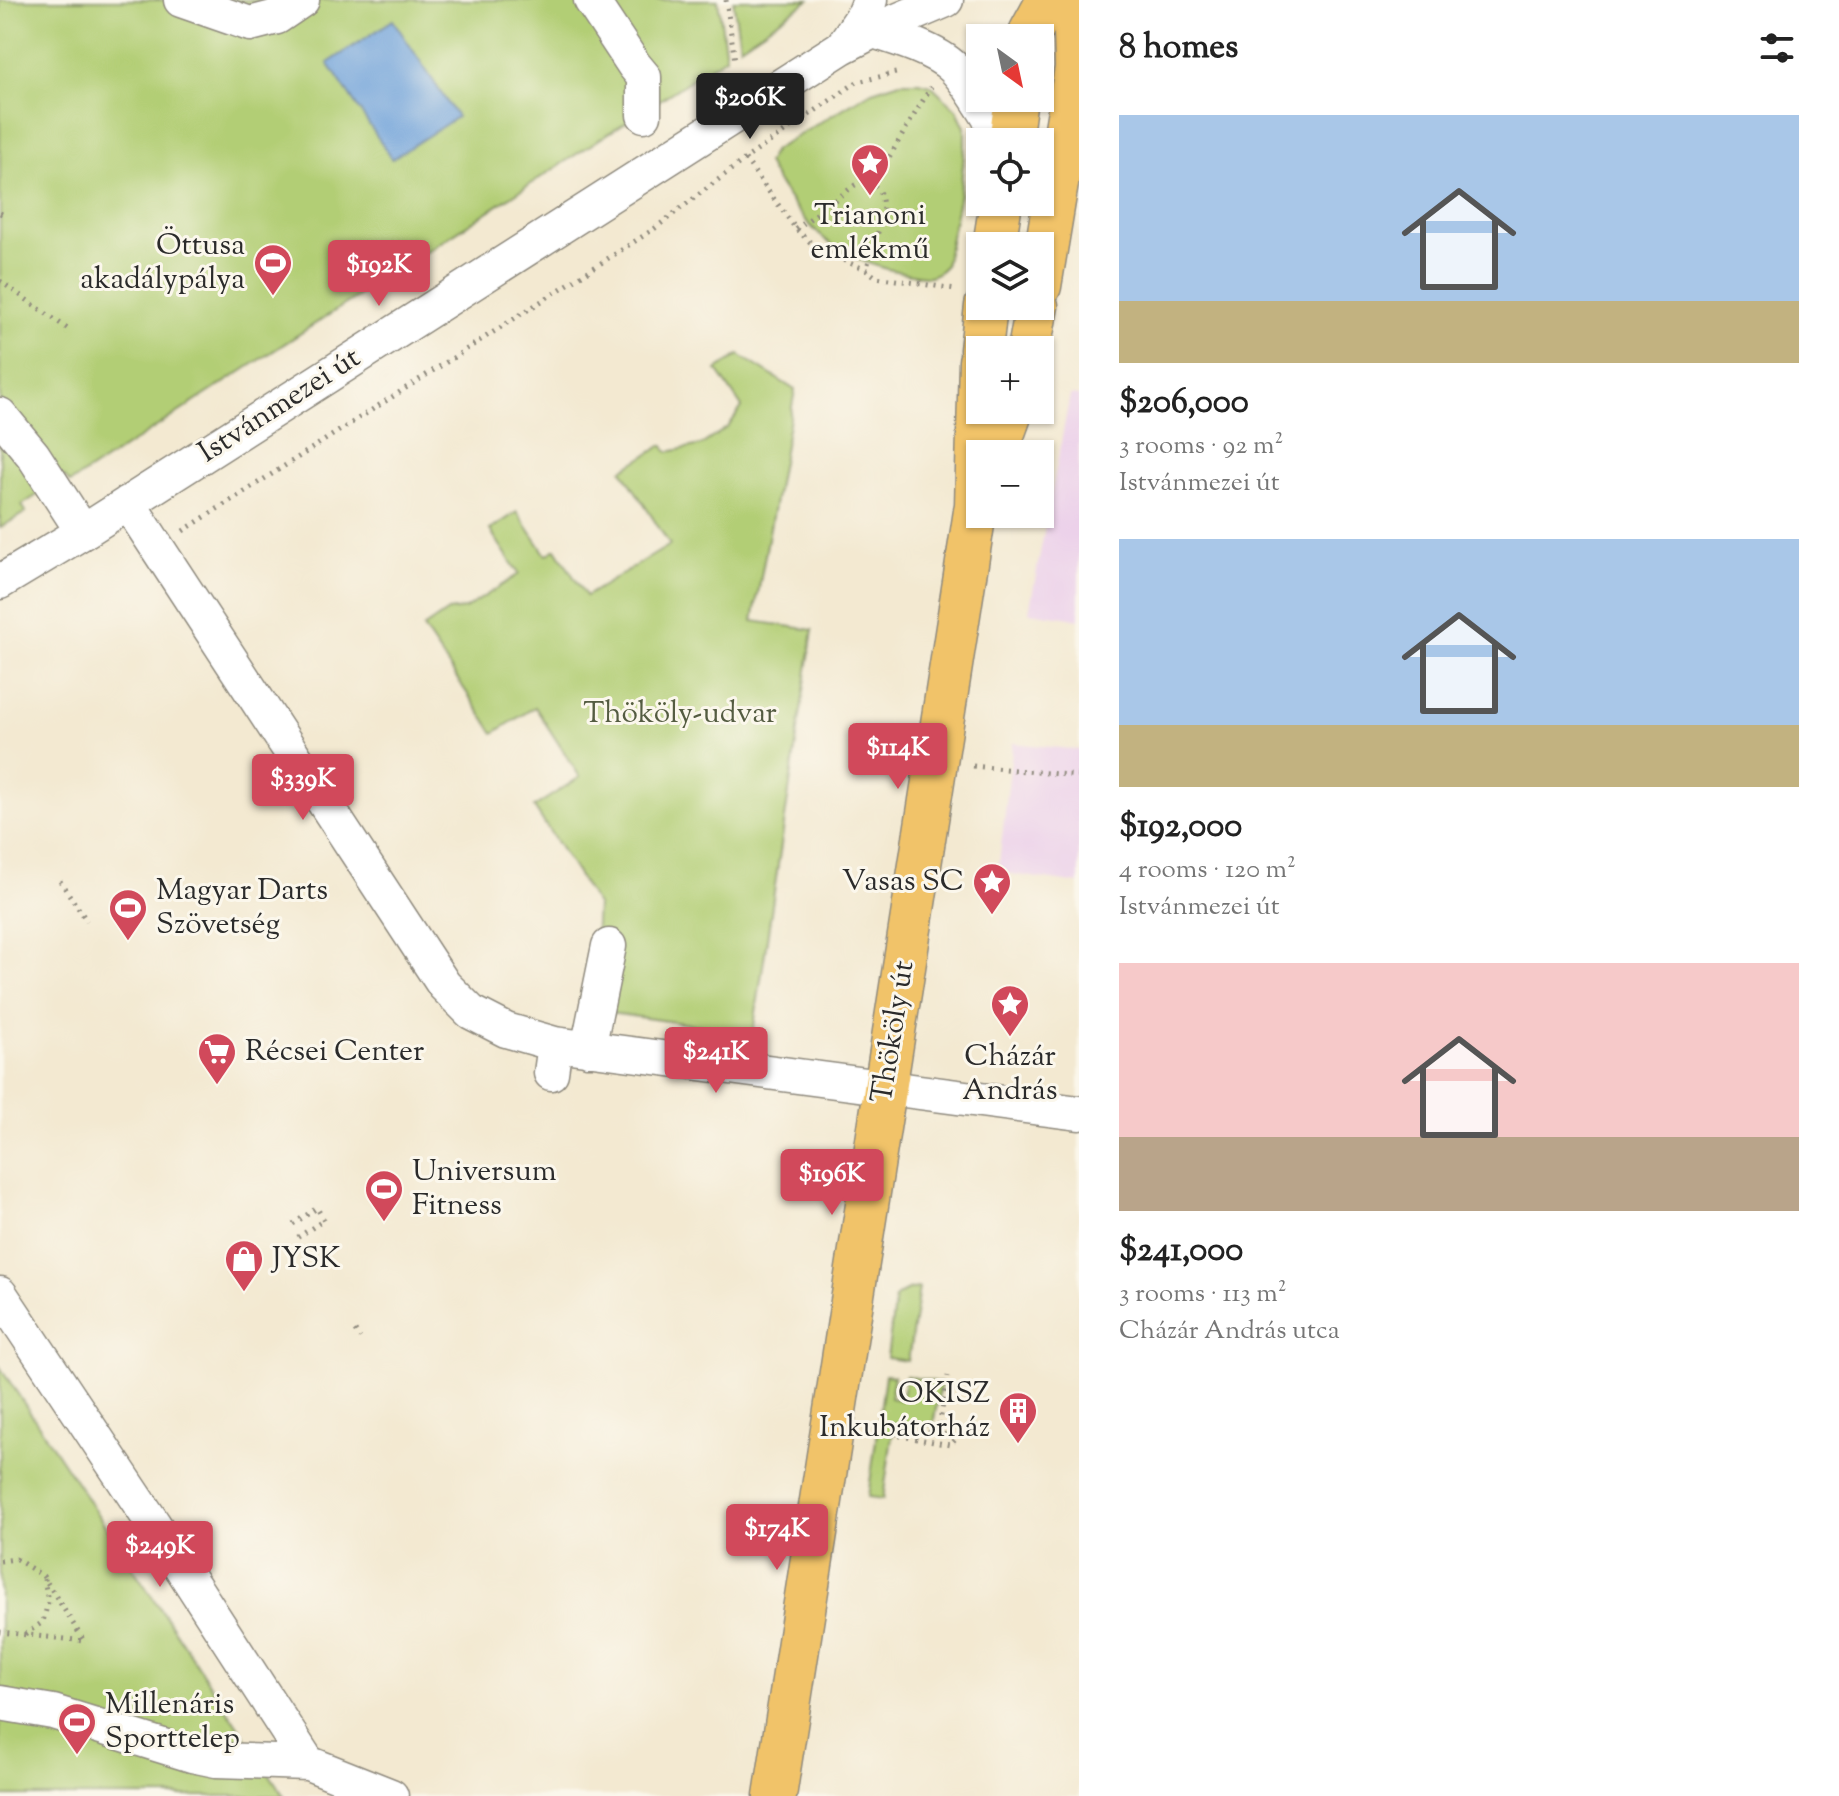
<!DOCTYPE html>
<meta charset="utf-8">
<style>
:root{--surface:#fff;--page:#f2f2f2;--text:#222;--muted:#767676;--accent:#d1495b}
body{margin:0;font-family:"Sorts Mill Goudy",serif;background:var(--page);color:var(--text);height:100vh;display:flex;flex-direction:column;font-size:30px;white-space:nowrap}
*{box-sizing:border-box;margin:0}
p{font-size:26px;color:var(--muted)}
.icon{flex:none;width:44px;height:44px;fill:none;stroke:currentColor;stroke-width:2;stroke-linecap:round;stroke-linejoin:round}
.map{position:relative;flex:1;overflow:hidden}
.sheet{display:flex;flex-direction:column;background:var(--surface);width:760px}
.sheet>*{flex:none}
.needle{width:52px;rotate:147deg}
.controls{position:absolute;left:966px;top:24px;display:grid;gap:16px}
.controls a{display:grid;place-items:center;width:88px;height:88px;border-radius:0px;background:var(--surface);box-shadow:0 2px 6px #0004;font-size:40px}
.price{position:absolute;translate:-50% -68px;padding:0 18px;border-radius:8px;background:var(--accent);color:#fff;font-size:26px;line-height:52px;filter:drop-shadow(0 2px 4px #0008)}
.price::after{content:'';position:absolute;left:50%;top:48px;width:24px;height:18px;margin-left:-12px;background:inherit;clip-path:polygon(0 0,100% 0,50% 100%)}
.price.active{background:#222;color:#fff}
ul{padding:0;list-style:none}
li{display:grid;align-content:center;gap:16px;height:424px;padding:0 40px}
li span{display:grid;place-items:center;height:248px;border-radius:0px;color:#555}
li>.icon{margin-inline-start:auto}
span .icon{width:144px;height:144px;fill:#fffc;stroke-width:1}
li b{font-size:34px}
h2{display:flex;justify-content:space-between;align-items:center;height:96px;padding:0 40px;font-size:34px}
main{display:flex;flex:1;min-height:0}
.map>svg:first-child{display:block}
.built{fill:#ecd1ea}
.green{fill:#b2ce74;stroke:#6e7c50;stroke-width:2}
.water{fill:#6fa2da;stroke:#4d6682;stroke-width:2}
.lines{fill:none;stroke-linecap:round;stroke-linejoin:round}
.minor-casing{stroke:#8f8a7e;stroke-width:37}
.major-casing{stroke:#8f8a7e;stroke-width:45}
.path{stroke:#8f8a7e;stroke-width:5;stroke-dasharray:2 6;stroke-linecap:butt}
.minor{stroke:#fff;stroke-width:34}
.major{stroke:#f1c369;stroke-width:42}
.labels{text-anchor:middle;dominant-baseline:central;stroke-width:6;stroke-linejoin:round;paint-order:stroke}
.poi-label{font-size:30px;fill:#2b2b2b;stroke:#fbf7ec;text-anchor:start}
.street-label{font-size:30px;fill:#2b2b2b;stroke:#fbf7ec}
.park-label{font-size:30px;fill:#545c41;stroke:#fbf7ec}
</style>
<main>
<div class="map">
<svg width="1079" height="1796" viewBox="0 0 1079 1796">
<rect width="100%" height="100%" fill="#fbf7ec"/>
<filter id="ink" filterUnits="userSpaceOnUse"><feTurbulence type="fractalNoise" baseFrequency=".0125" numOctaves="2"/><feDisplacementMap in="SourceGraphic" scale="16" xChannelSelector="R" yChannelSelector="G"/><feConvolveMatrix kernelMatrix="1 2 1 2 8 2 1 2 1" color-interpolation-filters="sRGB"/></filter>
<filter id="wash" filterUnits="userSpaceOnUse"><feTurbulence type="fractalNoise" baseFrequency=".006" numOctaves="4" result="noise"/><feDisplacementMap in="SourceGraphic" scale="32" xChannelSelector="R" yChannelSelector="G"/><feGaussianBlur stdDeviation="1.8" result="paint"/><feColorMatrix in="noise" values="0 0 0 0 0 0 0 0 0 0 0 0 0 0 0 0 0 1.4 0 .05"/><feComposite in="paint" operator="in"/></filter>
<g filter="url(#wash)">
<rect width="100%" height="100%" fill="#f3e9d1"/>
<path class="built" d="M1070 395 1079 396V619L1029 612Z
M1013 743 1079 750V884L998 872Z"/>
<path class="green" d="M0 0H718L726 57 70 483 65 477 22 505 26 512 0 528Z
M733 0H809L740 46Z
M900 82H919L931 85 957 110 965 127V145L960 194 945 266C931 281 924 276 906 273 852 263 821 245 790 200 781 188 773 177 767 163L774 150 809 129 872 91Z
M739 355 795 390 753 621 813 630 753 1033 610 1013 595 941 597 905 534 807 580 777 535 707 494 733 423 628 448 611 465 609 519 574 490 530 517 512 546 555 556 549 586 596 670 545 622 470 663 445 668 452 701 445 728 427 742 407 717 370Z
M919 1288 908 1361 887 1358 895 1298C903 1291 909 1289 919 1288Z
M0 1367 284 1796H0Z
M885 1375 894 1376 890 1398 901 1400 906 1376 941 1383 933 1425 894 1423 883 1499 868 1497Z"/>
<path class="water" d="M393 20 457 117 392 159 328 63Z"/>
</g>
<g filter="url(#ink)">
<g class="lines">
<defs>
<path id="minor" d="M181 0 250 24 277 17 302 0
M591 0 634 65 644 77V115
M873 31C896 38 936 50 954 68 972 86 990 120 1004 142
M842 47 865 13 870 0
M0 415 33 455 83 532
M128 503 444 985 471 1012 506 1030 555 1044 1079 1113
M0 582 83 532 842 47 873 31 946 0
M588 1049 609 946
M551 1073 555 1044
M0 1294 154 1525 308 1763 391 1796
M0 1703 53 1712 192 1755 216 1760 308 1763"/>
<path id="major" d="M1029 38 1031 31 1048 0
M1010 142 1016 98
M994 246 1001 202
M1040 286 1076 68 1074 0
M981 350 986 306
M1029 350 1037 306
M996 454 1012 410
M775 1796 976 505 980 361"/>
</defs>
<use href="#minor" class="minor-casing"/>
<use href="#major" class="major-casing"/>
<path class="path" d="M726 0 735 61
M973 42 985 27
M745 159 796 229 810 242 835 257 867 270 876 277 955 289
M873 184 931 87
M0 213 2 214
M796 229 855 185 865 180C902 196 870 243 867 270
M0 281 71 331
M183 531 654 229 745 159 857 82 896 73
M973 766 1079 776
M60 881 87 921
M293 1224 317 1208 324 1220 295 1239
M355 1331 360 1338
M868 1430 950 1445 958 1437
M938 1432 948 1376
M895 1436 896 1428 957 1436
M0 1561 16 1559 43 1576 84 1641 0 1632
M25 1634 43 1622 48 1602 44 1579"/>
<use href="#minor" class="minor"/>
<use href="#major" class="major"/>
</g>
</g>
<defs>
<symbol id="sight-pin" viewBox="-11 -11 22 30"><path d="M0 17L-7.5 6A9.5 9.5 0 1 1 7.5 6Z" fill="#d1495b" stroke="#fbf7ec"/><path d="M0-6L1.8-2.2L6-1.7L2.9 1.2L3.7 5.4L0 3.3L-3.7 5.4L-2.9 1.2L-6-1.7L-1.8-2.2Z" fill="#fff"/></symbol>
<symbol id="stadium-pin" viewBox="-11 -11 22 30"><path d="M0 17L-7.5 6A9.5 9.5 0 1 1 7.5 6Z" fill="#d1495b" stroke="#fbf7ec"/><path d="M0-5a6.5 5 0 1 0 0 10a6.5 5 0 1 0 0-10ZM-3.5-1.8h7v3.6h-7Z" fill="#fff"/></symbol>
<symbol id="supermarket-pin" viewBox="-11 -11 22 30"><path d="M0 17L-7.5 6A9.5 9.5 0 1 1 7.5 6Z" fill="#d1495b" stroke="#fbf7ec"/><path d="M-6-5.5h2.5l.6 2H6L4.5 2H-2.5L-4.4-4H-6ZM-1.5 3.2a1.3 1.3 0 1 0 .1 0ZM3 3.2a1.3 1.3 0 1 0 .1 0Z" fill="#fff"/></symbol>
<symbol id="shop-pin" viewBox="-11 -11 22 30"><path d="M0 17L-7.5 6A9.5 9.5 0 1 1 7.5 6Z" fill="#d1495b" stroke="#fbf7ec"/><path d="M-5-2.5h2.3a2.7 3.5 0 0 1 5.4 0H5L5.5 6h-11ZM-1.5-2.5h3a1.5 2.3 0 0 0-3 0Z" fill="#fff"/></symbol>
<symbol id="building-pin" viewBox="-11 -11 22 30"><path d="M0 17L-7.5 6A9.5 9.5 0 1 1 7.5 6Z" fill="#d1495b" stroke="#fbf7ec"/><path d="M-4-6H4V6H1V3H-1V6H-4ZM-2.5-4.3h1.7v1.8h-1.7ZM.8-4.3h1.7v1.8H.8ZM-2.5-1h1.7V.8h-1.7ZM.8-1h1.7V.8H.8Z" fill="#fff"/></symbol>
</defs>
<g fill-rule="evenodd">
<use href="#sight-pin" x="848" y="141" width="44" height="60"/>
<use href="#stadium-pin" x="251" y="241" width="44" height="60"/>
<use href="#sight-pin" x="970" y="860" width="44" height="60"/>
<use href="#stadium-pin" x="106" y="886" width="44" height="60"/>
<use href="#sight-pin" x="988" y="982" width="44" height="60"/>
<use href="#supermarket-pin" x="195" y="1030" width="44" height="60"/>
<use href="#stadium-pin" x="362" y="1167" width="44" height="60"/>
<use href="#shop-pin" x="222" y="1237" width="44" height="60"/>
<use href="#building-pin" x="996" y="1389" width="44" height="60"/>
<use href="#stadium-pin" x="55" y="1700" width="44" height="60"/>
</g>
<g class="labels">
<g class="poi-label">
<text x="870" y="216" text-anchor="middle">Trianoni<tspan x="870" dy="34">emlékmű</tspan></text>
<text x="245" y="246" text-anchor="end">Öttusa<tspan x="245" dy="34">akadálypálya</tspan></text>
<text x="964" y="882" text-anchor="end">Vasas SC</text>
<text x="156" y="891">Magyar Darts<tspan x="156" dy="34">Szövetség</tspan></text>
<text x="245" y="1052">Récsei Center</text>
<text x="1010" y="1057" text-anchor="middle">Cházár<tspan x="1010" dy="34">András</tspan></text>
<text x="412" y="1172">Universum<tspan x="412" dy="34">Fitness</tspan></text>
<text x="272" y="1259">JYSK</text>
<text x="990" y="1394" text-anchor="end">OKISZ<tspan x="990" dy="34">Inkubátorház</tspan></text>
<text x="105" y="1705">Millenáris<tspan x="105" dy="34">Sporttelep</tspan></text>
</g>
<g class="street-label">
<text transform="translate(280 406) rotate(-33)">Istvánmezei út</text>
<text transform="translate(894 1032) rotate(-81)">Thököly út</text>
</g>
<g class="park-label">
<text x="680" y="714">Thököly-udvar</text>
</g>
</g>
</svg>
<div class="controls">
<a><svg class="needle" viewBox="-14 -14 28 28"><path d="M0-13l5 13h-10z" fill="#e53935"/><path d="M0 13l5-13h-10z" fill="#767676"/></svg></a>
<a><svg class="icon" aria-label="locate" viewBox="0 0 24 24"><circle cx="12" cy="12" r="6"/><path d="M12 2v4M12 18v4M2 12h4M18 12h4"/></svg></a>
<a><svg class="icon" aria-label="layers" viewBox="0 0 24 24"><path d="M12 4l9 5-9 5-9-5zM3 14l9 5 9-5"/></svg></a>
<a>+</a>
<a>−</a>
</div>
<b class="price active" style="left:750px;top:141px">$206K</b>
<b class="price" style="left:379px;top:308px">$192K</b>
<b class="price" style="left:898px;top:791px">$114K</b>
<b class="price" style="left:303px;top:822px">$339K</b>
<b class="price" style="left:716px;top:1095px">$241K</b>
<b class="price" style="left:832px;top:1217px">$196K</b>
<b class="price" style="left:777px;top:1572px">$174K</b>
<b class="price" style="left:160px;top:1589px">$249K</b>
</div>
<section class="sheet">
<h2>8 homes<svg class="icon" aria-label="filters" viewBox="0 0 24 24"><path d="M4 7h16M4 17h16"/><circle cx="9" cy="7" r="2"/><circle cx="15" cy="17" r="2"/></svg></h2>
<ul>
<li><span style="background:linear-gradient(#a9c7e8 75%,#c2b280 0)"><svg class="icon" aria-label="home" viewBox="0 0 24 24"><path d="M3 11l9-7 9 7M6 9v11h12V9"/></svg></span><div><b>$206,000</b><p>3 rooms · 92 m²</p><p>Istvánmezei út</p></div></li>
<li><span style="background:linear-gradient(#a9c7e8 75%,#c2b280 0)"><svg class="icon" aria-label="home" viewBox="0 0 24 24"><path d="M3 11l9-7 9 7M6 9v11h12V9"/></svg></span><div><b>$192,000</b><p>4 rooms · 120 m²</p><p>Istvánmezei út</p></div></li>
<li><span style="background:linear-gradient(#f6c9c9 70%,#b9a48a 0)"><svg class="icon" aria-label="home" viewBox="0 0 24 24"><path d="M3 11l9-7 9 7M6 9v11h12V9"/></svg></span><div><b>$241,000</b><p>3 rooms · 113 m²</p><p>Cházár András utca</p></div></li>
</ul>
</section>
</main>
